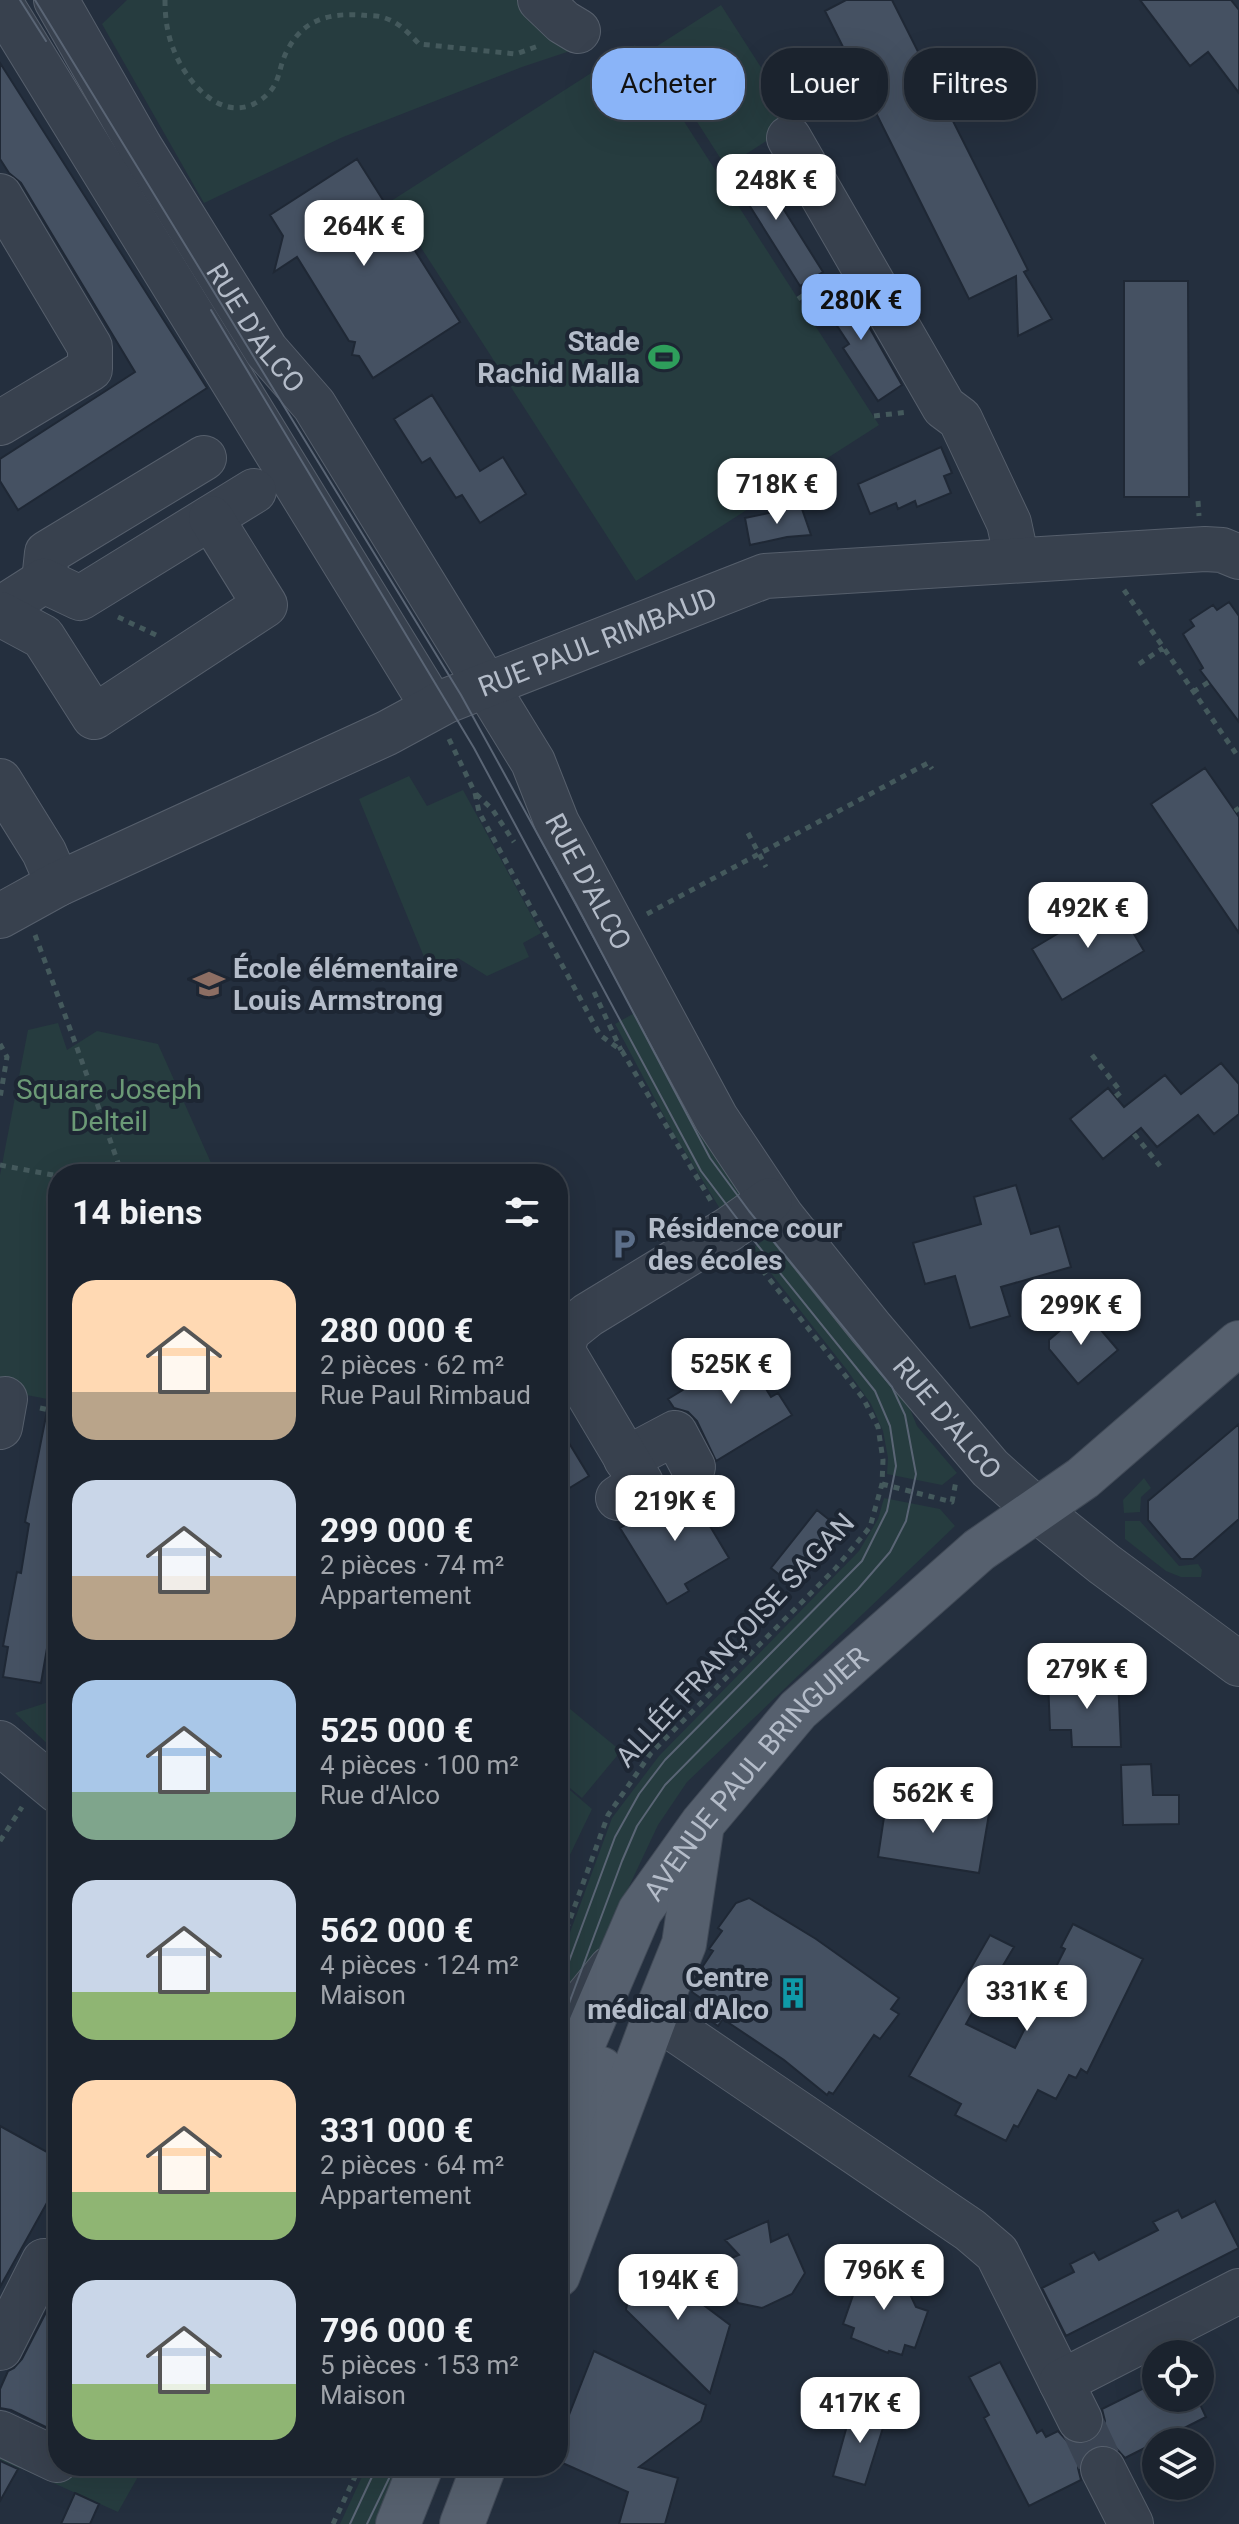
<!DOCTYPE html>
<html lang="fr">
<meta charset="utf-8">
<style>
:root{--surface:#1b232e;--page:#282f3a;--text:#f1f3f6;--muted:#a0a4aa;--line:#39404a;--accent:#8ab4f8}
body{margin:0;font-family:Roboto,sans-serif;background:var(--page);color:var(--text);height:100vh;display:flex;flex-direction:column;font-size:30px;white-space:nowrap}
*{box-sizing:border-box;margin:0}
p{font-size:26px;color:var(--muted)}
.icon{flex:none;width:44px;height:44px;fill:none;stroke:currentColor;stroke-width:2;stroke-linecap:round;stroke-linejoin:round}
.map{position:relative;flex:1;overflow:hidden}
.sheet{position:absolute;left:48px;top:1164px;width:520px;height:1312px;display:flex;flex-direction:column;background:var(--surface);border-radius:32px;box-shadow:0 8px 32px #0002,0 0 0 2px var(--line)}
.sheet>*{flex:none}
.hud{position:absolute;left:592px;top:48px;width:526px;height:72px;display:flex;gap:16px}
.fabs{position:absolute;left:1142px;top:2340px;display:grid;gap:16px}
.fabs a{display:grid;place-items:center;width:72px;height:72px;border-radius:50%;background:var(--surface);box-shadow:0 8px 32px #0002,0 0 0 2px var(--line);font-size:40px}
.price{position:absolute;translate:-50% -68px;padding:0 18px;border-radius:16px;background:#fff;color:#222;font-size:26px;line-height:52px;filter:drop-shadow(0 2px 4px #0008)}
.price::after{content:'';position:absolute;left:50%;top:48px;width:24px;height:18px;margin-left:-12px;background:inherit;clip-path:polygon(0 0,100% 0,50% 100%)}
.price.active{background:var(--accent);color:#111}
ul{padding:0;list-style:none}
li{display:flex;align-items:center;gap:24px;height:200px;padding:0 24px}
li span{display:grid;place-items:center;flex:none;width:224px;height:160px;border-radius:24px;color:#555}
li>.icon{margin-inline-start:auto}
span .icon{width:96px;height:96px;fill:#fffc;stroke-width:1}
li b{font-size:34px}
h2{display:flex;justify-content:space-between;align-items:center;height:96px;padding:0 24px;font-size:34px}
.chip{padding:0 28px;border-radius:32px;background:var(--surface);box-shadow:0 8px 32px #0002,0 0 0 2px var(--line);font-size:28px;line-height:72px}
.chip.active{background:var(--accent);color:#111}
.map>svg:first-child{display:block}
.green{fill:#263c3f}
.building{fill:#455162;stroke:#1f2835;stroke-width:2}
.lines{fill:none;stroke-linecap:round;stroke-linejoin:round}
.minor-tunnel{stroke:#3a4453;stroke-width:44;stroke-dasharray:44 22;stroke-linecap:butt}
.minor-casing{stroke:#565f6c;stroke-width:46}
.major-casing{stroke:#414a57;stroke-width:46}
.path{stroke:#44595c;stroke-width:5;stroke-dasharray:6 6;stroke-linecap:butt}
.minor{stroke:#38414e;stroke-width:44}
.major{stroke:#56606e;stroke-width:44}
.tram{stroke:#5a6575;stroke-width:2}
.labels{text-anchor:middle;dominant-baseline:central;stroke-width:8;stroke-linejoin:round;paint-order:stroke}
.street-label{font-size:28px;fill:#b4bcc9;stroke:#1d2633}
.poi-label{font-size:28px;font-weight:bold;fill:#b4bcc9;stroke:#1d2633;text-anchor:end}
.park-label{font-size:28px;fill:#6b9a76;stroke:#1d2633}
</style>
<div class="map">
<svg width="1239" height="2524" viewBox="0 0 1239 2524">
<rect width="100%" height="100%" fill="#242f3e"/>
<path class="green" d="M127 0H522L570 51 522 67 343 137 204 203 102 24Z
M721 5 796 122 726 167 651 50Z
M635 45 879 425 636 581 391 201Z
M409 776 427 806 463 790 541 933 523 943 529 957 487 976 458 958 429 969 359 799Z
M638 1011 747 1195 722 1212 671 1129 615 1024Z
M58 1023 67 1050 97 1031 158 1044 216 1174H58V1401L0 1390V1175L28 1030Z
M774 1232 903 1392 917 1426 957 1473 942 1485 887 1474 888 1458 883 1431 871 1404 847 1370 752 1249Z
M1144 1478 1151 1488 1141 1497 1140 1512 1124 1513 1123 1500Z
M884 1498 940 1509 955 1526 687 1782 658 1825 584 1982 558 2003V1965L612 1818 659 1756 859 1551 878 1519Z
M1125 1521H1140L1179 1566 1198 1564 1202 1570 1201 1577H1181L1166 1571 1125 1539Z
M58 1699V1754L15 1713Z
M558 1699 621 1751 582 1798 558 1778Z
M558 1780 592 1809 567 1861 558 1857Z
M0 2444 67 2466H144L118 2512 20 2468 15 2475 0 2468Z
M367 2466H411L389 2524H340Z"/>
<path class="building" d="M846 0H892L1028 270 1024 272 1052 319 1018 336 1016 276 969 299 825 11Z
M1140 0H1231L1239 10V93L1208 52 1190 66Z
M0 63 207 388 18 510 0 481V459L135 372 21 183 9 173 0 159Z
M357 159 460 322 373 378 359 356 352 355 355 342 349 341 297 257 274 272 283 236 270 215Z
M752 159 823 272 800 286 729 173Z
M843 281 902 385 878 401 843 348 849 344 818 297Z
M1124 281H1188L1189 497H1124Z
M432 395 480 471 503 457 526 494 480 523 462 495 456 498 430 458 422 463 394 419Z
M941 447 952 473 944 476 951 493 917 507 915 501 898 509 896 503 870 514 858 484Z
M801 506 811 535 787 537 750 545 745 518Z
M1229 602 1239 616V722L1200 670 1203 668 1183 634 1194 626 1190 620 1213 605 1217 610Z
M1205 768 1239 817V933L1151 804Z
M1114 900 1144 951 1062 1000 1032 949Z
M1221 1063 1239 1084V1114L1214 1134 1198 1115 1157 1147 1141 1128 1103 1159 1070 1119 1108 1088 1124 1107 1165 1075 1181 1094Z
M1016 1185 1031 1234 1059 1226 1071 1267 1001 1287 1010 1316 970 1328 955 1276 925 1284 913 1243 981 1224 974 1197Z
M1084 1310 1118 1350 1078 1384 1049 1349V1340Z
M744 1353 771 1397 778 1393 792 1415 716 1461 697 1421 688 1412 674 1408 668 1399Z
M47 1411 58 1412V1585L41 1683 3 1677 8 1647 3 1646 17 1572 21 1573 29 1524 25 1522Z
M1239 1424V1519L1193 1559H1181L1148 1520V1501Z
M558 1425 589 1476 558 1495Z
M677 1485 689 1491 729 1558 685 1584 689 1591 667 1604 620 1528 665 1502 662 1496 664 1493Z
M817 1510 842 1530 813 1567 809 1563 792 1585 771 1568Z
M1118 1677 1121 1747H1072L1071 1730H1050L1048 1680Z
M1151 1764 1153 1795H1179V1824L1123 1825 1121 1765Z
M887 1797 989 1814 979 1873 878 1857Z
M749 1898 816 1939 899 1998 891 2009 899 2014 880 2039 874 2035 833 2094 829 2092 827 2095 784 2060 723 2019 718 2026 698 2012 705 2001 692 1992 701 1969 713 1951 709 1949 722 1931 718 1928 736 1903Z
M1073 1924 1143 1959 1087 2073 1081 2069 1076 2078 1069 2075 1056 2099 1038 2090 1018 2127 1014 2125 1006 2141 955 2115 961 2104 909 2076 990 1935 1014 1947 995 1979 992 1977 966 2024 1015 2048 1065 1949 1061 1947Z
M0 2126 58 2158V2183L0 2287Z
M1215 2201 1239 2248 1066 2336 1042 2288 1074 2272 1070 2264 1094 2252 1099 2260 1158 2230 1153 2222 1178 2210 1182 2218Z
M768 2221 771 2242 788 2234 805 2273 792 2294 762 2308 738 2303 720 2263 739 2255 725 2240Z
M636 2254 730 2325 710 2393 626 2310Z
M866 2258 890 2266 885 2282 908 2290 916 2307 928 2311 915 2348 905 2345 902 2355 889 2351 888 2353 851 2338 854 2328 843 2324Z
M58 2289V2433L11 2410 0 2408V2389L8 2371 14 2368 22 2359Z
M594 2351 706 2405 701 2421 639 2467 678 2478 665 2524H619L628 2492 558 2461V2443Z
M1000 2362 1037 2433 1042 2430 1046 2437 1058 2431 1067 2441 1079 2445 1090 2443 1101 2433 1105 2421 1102 2409 1156 2382V2398H1197L1206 2417 1125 2458 1116 2448 1105 2444 1092 2446 1082 2456 1078 2468 1081 2480 1029 2506 984 2418 989 2415 969 2377Z
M853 2404 887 2415 865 2485 833 2476Z
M0 2461 18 2469 0 2501Z
M75 2493 99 2504 90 2524H61Z"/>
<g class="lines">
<path class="minor-tunnel" d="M1080 2420 1103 2469"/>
<defs>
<g id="minor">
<path id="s1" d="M56 0 140 147 266 350 314 405 533 762 557 823 716 1118 782 1217 871 1328 990 1468 1037 1510 1104 1564 1239 1664"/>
<path d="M540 0 563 22 578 31"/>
<path d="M0 2 433 707"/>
<path d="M789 138 944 407 960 419 1009 523 1017 560"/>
<path d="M0 196 90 347V369L0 423"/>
<path d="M44 581 47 553 204 458"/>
<path d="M0 609 44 581 80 598 254 491"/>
<path d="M0 614 43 637 94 717 265 605 211 518"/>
<path d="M0 781 44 852 58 884"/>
<path id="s2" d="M0 916 58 884 387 733 446 701 765 576 1205 549 1222 550 1239 557"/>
<path d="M0 1427 5 1399"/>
<path d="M626 1459 675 1433 693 1467"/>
<path d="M618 1498 641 1483 562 1350 568 1331 588 1315 729 1229 770 1200"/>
<path d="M0 1743 58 1791"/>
<path d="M655 2016 970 2230 997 2253 1061 2382"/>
<path d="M558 2027 580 2006 611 1968"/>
<path d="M0 2348 44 2261"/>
<path d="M1080 2420 1061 2382 1239 2291"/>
<path d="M0 2433 57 2460"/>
<path d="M1103 2469 1131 2524"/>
</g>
<g id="major">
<path id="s3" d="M558 2102 640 1911 702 1824 798 1710 979 1550 1083 1478 1239 1343"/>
<path d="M558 2181 601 2069"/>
<path d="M558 2275 655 2016 684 1944 701 1831"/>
<path d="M398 2524 421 2466"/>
<path d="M462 2524 484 2466"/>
</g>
</defs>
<use href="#minor" class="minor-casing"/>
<use href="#major" class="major-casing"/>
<path class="path" d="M165 0C165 17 167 33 173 48 185 81 222 125 259 101 283 85 276 70 288 49 304 19 330 13 361 15 368 16 378 15 385 18 399 23 409 33 419 44L516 54 538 46
M798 299 831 277
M874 416 908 412
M1198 501 1199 516
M1124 590 1239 758
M118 617 156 635
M1139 664 1163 648
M1193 692 1209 682
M449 739 475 793 479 812 600 1035 622 1051 711 1201
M476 794 492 809 514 842
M1235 811 1239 808
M748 833 766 867
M647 914 928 763 932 769
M35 935C65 1014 94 1094 122 1174
M594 992 621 1050
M0 1044 7 1057 0 1098
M1092 1055 1121 1092 1115 1097
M1134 1134 1160 1166
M0 1165 58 1176
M40 1408 58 1412
M882 1484 952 1502 956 1481
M0 1841 22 1807
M558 1952 608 1815 651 1753 835 1569 870 1527 882 1484 883 1460 878 1427 863 1398 752 1257
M333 2524 360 2466"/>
<use href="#minor" class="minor"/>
<use href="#major" class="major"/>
<path class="tram" d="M20 0 46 41
M35 0 461 695 576 904 710 1158 749 1211 892 1387 905 1415 916 1474 906 1521 890 1552 858 1589 665 1785 637 1826 622 1861 558 2033
M211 310 474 748 701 1171 751 1237 875 1391 890 1426 896 1466 887 1511 862 1561 665 1760 639 1794 615 1837 558 1991
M350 2524 377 2466
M367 2524 395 2466"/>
</g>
<defs>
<symbol id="stadium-bare" viewBox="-9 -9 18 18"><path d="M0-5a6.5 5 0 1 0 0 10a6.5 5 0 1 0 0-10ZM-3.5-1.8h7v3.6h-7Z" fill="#2e9e5b" stroke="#1d2633" stroke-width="2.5" paint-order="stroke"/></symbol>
<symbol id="school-bare" viewBox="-9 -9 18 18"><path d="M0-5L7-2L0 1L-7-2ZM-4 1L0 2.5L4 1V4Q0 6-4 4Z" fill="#8d6e63" stroke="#1d2633" stroke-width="2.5" paint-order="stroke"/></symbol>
<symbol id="parking-bare" viewBox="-9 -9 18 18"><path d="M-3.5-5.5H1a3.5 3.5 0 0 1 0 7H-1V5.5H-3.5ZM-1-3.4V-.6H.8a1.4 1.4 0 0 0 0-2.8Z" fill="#5c6f8a" stroke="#1d2633" stroke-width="2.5" paint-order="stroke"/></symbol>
<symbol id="building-bare" viewBox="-9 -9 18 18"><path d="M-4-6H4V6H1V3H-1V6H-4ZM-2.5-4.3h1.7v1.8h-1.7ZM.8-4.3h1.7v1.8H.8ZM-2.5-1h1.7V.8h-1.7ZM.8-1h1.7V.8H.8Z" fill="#0f9aa8" stroke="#1d2633" stroke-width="2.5" paint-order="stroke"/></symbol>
</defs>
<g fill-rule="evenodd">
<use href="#stadium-bare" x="642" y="335" width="44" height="44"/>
<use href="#school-bare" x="187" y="962" width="44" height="44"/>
<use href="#parking-bare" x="602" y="1222" width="44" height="44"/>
<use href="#building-bare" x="771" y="1971" width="44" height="44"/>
</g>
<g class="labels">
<g class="street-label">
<text stroke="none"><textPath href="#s1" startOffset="384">RUE D'ALCO</textPath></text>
<text stroke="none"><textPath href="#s2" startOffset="658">RUE PAUL RIMBAUD</textPath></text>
<text stroke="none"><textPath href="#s1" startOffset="1032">RUE D'ALCO</textPath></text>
<text stroke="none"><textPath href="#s1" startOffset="1680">RUE D'ALCO</textPath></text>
<text transform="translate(735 1640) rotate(-47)">ALLÉE FRANÇOISE SAGAN</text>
<text stroke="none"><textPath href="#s3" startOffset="388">AVENUE PAUL BRINGUIER</textPath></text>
</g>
<g class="poi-label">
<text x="640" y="341">Stade<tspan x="640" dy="32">Rachid Malla</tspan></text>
<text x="233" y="968" text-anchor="start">École élémentaire<tspan x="233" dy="32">Louis Armstrong</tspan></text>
<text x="648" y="1228" text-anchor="start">Résidence cour<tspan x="648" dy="32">des écoles</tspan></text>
<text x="769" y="1977">Centre<tspan x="769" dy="32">médical d'Alco</tspan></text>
</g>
<g class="park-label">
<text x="109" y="1089">Square Joseph<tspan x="109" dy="32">Delteil</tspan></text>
</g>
</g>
</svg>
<div class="fabs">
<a><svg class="icon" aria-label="locate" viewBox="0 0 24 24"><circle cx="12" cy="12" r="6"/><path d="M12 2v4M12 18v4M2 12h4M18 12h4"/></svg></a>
<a><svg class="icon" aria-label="layers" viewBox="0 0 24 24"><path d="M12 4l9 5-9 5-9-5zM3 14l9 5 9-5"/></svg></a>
</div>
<b class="price" style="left:776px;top:222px">248K €</b>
<b class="price" style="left:364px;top:268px">264K €</b>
<b class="price active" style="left:861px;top:342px">280K €</b>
<b class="price" style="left:777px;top:526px">718K €</b>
<b class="price" style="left:1088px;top:950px">492K €</b>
<b class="price" style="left:1081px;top:1347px">299K €</b>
<b class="price" style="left:731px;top:1406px">525K €</b>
<b class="price" style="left:675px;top:1543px">219K €</b>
<b class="price" style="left:1087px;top:1711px">279K €</b>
<b class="price" style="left:933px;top:1835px">562K €</b>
<b class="price" style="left:1027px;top:2033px">331K €</b>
<b class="price" style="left:884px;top:2312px">796K €</b>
<b class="price" style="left:678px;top:2322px">194K €</b>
<b class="price" style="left:860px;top:2445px">417K €</b>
<div class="hud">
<a class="chip active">Acheter</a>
<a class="chip">Louer</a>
<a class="chip">Filtres</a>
</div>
<section class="sheet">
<h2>14 biens<svg class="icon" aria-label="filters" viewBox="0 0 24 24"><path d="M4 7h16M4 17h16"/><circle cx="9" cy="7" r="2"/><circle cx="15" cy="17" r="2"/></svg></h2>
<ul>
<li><span style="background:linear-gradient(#ffd9b3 70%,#b9a48a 0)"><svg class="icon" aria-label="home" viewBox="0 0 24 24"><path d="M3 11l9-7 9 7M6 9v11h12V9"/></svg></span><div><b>280 000 €</b><p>2 pièces · 62 m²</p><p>Rue Paul Rimbaud</p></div></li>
<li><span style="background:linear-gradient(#c9d6e8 60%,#b9a48a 0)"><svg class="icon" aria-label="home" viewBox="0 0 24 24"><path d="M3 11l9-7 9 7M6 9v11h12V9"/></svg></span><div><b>299 000 €</b><p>2 pièces · 74 m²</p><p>Appartement</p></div></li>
<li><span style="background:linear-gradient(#a9c7e8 70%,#7fa58c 0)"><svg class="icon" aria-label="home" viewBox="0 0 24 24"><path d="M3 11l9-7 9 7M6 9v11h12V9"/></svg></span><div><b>525 000 €</b><p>4 pièces · 100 m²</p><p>Rue d'Alco</p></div></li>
<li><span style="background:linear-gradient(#c9d6e8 70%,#8fb573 0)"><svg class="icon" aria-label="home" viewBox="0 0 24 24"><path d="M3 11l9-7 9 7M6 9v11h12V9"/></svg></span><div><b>562 000 €</b><p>4 pièces · 124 m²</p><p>Maison</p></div></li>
<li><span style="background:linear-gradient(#ffd9b3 70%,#8fb573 0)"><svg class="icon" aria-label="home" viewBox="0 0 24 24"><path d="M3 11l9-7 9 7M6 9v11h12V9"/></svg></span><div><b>331 000 €</b><p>2 pièces · 64 m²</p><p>Appartement</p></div></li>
<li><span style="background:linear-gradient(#c9d6e8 65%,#8fb573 0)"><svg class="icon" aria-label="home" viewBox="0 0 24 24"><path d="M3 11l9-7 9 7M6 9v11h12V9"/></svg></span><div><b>796 000 €</b><p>5 pièces · 153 m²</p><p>Maison</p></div></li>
</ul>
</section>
</div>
